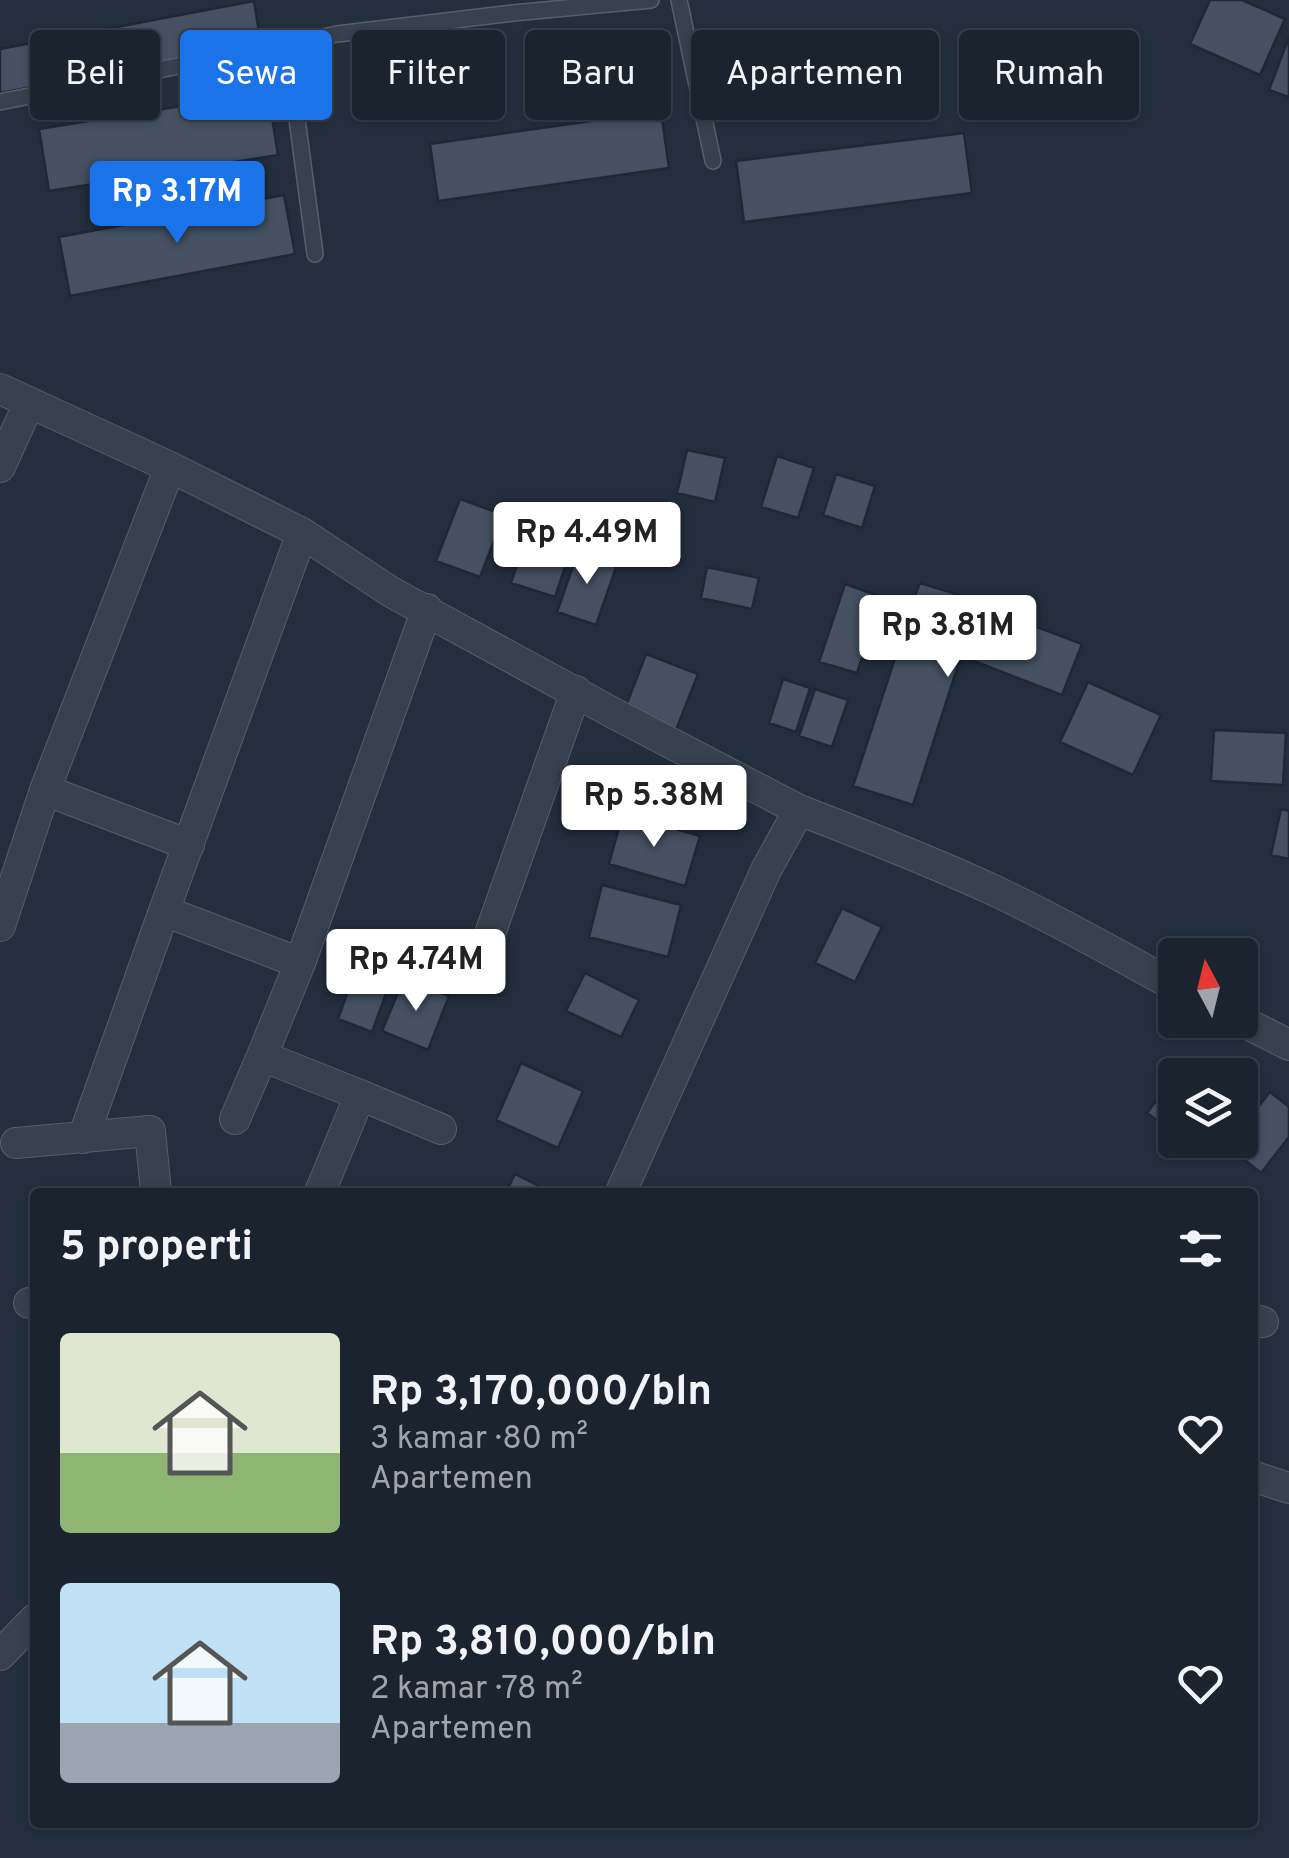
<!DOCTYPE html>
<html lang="id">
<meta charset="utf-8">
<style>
:root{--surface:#1b232e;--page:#282f3a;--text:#f1f3f6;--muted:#a0a4aa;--line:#39404a;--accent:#1a73e8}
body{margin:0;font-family:Overpass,sans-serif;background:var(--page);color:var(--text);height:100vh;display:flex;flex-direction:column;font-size:38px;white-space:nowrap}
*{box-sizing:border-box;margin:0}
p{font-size:32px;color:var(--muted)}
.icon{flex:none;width:55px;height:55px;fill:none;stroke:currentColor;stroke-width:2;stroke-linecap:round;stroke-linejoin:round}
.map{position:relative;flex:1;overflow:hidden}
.side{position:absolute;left:30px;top:1188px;width:1228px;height:640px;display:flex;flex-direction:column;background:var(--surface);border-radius:10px;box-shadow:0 2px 8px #0004,0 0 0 2px var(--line)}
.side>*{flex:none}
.guide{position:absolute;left:30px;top:30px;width:1230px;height:90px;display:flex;gap:20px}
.needle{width:65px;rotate:353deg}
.fabs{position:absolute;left:1158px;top:938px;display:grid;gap:20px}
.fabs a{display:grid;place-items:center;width:100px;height:100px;border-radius:10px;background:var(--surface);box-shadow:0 2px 8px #0004,0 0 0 2px var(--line);font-size:50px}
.price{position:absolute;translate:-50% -85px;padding:0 22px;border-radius:10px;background:#fff;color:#222;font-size:32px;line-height:65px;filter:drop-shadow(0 2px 5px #0008)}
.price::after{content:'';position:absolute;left:50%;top:60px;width:30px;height:22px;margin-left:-15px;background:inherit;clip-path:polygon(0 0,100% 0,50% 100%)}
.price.on{background:var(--accent);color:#fff}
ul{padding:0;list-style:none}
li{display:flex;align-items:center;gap:30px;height:250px;padding:0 30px}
li span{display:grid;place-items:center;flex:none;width:280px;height:200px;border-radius:10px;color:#555}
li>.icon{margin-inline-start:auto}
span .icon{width:120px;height:120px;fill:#fffc;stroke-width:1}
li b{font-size:42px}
h2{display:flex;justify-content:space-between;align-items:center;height:120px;padding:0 30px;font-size:42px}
.pill{padding:0 35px;border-radius:10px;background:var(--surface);box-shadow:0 2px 8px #0004,0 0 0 2px var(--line);font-size:35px;line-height:90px}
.pill.on{background:var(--accent);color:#fff}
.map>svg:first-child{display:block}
.building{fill:#455162;stroke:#1f2835;stroke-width:2.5}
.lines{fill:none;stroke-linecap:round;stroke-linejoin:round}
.service-casing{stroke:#565f6c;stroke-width:18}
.minor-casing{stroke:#565f6c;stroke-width:32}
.service{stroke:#38414e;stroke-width:15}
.minor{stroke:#38414e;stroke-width:30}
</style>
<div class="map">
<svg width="1289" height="1858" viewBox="0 0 1289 1858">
<rect width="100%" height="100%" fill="#242f3e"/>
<path class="building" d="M1210 0H1242L1285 19 1260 75 1190 44Z
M254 1 261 44 0 93V49Z
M1289 37V97L1269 90Z
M268 92 278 155 49 191 39 129Z
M661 111 669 168 438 201 430 144Z
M964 133 972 193 744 222 736 161Z
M284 195 295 254 70 296 59 237Z
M687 450 725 458 715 502 677 493Z
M777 456 814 468 798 518 761 507Z
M836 474 875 486 862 528 823 515Z
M460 499 504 515 480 577 436 561Z
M535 508 580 522 555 597 511 583Z
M579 549 618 562 596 625 557 612Z
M707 567 759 578 752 609 701 598Z
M920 583 979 601 978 605 1082 644 1062 695 961 656 913 805 853 786 903 634 900 633Z
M845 584 882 597 857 673 819 662Z
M646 654 698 674 676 730 624 711Z
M783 679 810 688 796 732 769 723Z
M1088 682 1161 715 1133 775 1060 742Z
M815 689 848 700 832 747 799 736Z
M1214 730 1286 733 1283 785 1211 781Z
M1281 809 1289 811V859L1271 855Z
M623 813 700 836 685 886 609 864Z
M602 885 681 905 668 957 589 937Z
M842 908 882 927 855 982 815 963Z
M363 949 398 961 372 1032 338 1019Z
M585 973 639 1000 621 1037 566 1011Z
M404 978 449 996 428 1050 382 1031Z
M521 1063 583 1091 558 1148 496 1120Z
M1184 1063 1201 1075H1175V1134L1147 1113Z
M1270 1092 1289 1107V1137L1261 1173 1227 1146 1232 1140H1240V1130Z
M515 1174 551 1192H506Z"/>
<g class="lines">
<defs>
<path id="service" d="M679 0 713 161
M287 44 315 254
M0 102 337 34 513 13 651 0"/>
<path id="minor" d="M0 389 170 467 302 533 391 592 617 715 799 810
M0 467 29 403
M45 790 189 845
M0 926 45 790 170 467
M486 945 576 691
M300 963 164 911 302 533
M1240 1020 1289 1045
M360 1095 441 1129
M235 1119 262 1056
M83 1138 164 911
M16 1143 150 1131 156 1192
M320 1192 360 1095 262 1056 300 963 427 609
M621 1192 766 870 799 810C864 835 928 860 991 889 1054 918 1114 953 1175 986
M29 1303 35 1302
M1252 1319 1263 1322
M1252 1476 1289 1488
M0 1655 35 1619"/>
</defs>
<use href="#service" class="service-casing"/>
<use href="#minor" class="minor-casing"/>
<use href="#service" class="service"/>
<use href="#minor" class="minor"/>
</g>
</svg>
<div class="fabs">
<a><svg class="needle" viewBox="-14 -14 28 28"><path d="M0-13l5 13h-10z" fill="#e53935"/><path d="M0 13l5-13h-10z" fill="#a0a4aa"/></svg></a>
<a><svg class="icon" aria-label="layers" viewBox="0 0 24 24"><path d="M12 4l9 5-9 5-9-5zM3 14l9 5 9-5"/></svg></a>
</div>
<b class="price on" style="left:177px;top:246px">Rp 3.17M</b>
<b class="price" style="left:587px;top:587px">Rp 4.49M</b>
<b class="price" style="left:948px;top:680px">Rp 3.81M</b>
<b class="price" style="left:654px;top:850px">Rp 5.38M</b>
<b class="price" style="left:416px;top:1014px">Rp 4.74M</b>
<div class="guide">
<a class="pill">Beli</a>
<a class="pill on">Sewa</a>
<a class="pill">Filter</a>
<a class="pill">Baru</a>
<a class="pill">Apartemen</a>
<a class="pill">Rumah</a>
</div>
<section class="side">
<h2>5 properti<svg class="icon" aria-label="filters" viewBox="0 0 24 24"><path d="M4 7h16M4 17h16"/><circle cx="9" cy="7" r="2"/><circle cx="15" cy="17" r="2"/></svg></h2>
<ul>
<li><span style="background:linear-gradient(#dfe7d0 60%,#8fb573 0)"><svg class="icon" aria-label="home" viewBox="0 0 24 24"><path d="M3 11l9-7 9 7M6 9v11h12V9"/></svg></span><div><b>Rp 3,170,000/bln</b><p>3 kamar · 80 m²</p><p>Apartemen</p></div><svg class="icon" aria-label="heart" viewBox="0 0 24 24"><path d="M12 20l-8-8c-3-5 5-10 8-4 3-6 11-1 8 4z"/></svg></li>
<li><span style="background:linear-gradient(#bfe0f5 70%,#9aa5b1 0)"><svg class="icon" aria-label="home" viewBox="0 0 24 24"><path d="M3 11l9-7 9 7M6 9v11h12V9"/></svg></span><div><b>Rp 3,810,000/bln</b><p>2 kamar · 78 m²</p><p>Apartemen</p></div><svg class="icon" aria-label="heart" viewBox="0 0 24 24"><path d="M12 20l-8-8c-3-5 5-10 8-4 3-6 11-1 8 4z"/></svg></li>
</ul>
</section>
</div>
